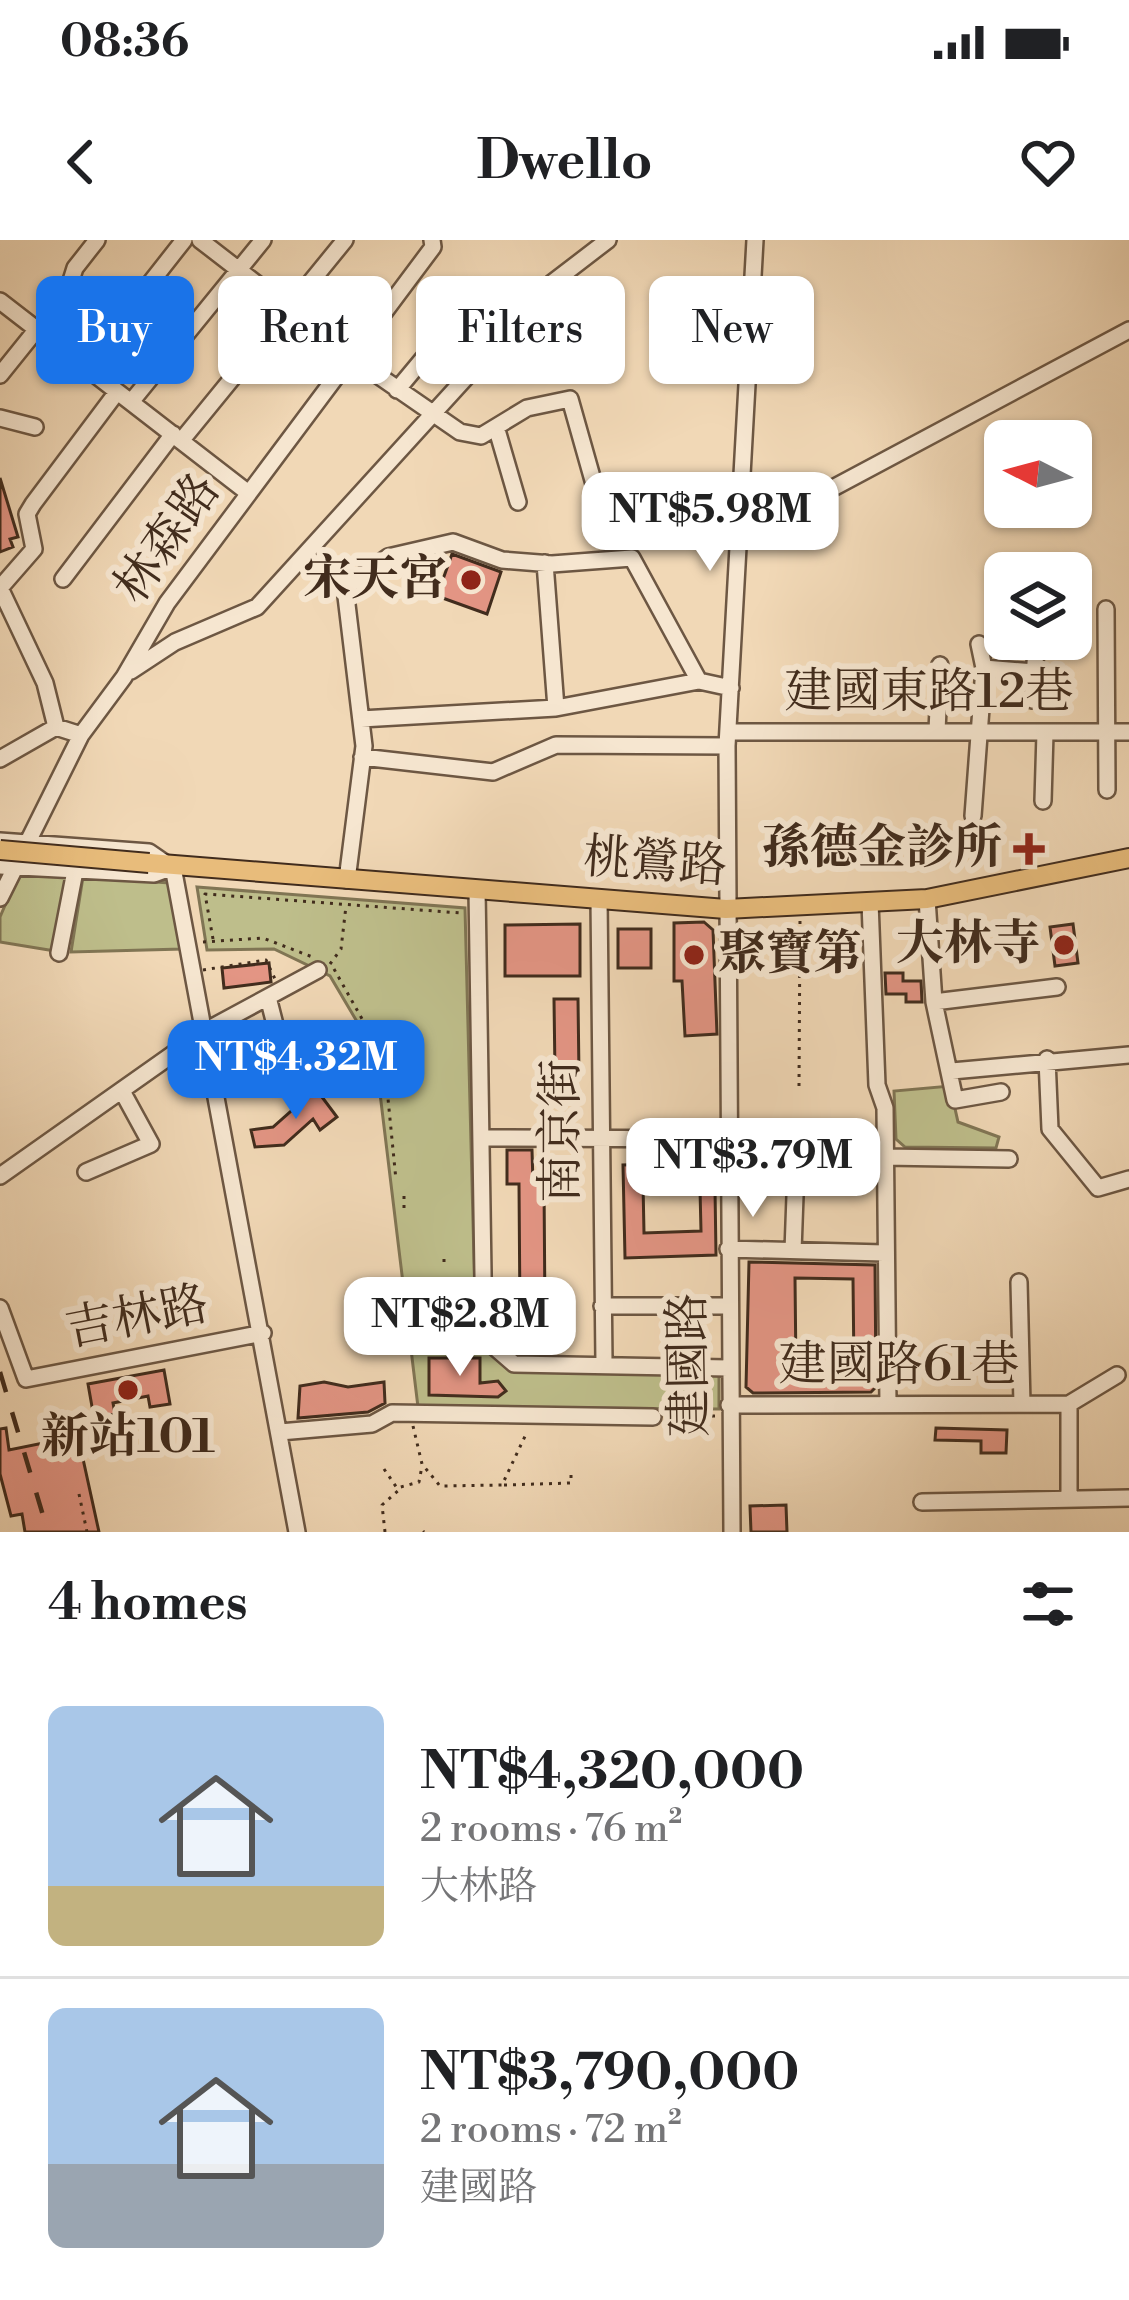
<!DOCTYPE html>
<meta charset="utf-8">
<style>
:root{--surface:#fff;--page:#f6f6f6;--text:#202124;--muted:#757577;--line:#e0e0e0;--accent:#1a73e8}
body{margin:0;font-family:"Libre Bodoni","Noto Serif TC",serif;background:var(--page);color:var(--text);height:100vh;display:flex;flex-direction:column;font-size:45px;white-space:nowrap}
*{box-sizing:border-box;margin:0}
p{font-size:39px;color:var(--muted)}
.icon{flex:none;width:66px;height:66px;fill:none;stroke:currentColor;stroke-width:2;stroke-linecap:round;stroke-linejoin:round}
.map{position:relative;height:1292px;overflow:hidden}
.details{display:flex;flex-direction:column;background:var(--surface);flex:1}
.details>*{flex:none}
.hud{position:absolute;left:36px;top:36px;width:1059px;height:108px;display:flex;gap:24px}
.needle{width:78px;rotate:276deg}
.controls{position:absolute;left:984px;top:180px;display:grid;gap:24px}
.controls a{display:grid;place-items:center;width:108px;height:108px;border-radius:18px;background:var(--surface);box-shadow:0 3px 9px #0004;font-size:60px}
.price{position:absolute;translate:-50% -102px;padding:0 27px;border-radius:24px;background:#fff;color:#222;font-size:39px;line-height:78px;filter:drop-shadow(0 3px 6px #0008)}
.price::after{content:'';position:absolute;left:50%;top:72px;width:36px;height:27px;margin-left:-18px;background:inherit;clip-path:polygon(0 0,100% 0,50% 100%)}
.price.current{background:var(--accent);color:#fff}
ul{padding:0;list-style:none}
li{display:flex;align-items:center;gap:36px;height:300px;padding:0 48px}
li+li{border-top:3px solid var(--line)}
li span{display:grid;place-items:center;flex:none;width:336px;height:240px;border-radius:18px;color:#555}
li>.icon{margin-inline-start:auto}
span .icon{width:144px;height:144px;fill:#fffc;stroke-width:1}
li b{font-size:51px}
h2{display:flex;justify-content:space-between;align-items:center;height:144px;padding:0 48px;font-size:51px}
.pill{padding:0 42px;border-radius:18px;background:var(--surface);box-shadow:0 3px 9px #0004;font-size:42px;line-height:108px}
.pill.current{background:var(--accent);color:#fff}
.status{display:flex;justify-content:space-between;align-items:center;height:84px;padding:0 60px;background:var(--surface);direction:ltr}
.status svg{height:33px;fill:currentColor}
header{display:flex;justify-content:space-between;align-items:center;height:156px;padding:0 48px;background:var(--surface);font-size:54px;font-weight:700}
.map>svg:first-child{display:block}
.green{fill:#bebe8b;stroke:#807554;stroke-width:3}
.building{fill:#e39584;stroke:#412c1d;stroke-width:3;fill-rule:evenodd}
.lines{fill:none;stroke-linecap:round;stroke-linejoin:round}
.minor-casing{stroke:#6d5743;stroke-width:20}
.major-casing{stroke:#412c1d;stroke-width:22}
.path{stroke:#412c1d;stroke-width:3;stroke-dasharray:3 6;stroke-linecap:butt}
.minor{stroke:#f6e6d0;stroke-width:15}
.major{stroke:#e8bc7b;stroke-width:18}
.rail{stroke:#412c1d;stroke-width:4.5;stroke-dasharray:21 21;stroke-linecap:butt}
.major-bridge-casing{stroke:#412c1d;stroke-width:22;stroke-linecap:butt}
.major-bridge{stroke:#e8bc7b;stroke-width:18}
.poi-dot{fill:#8f2418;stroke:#f6e6d0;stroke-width:4.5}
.labels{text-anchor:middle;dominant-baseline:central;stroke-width:12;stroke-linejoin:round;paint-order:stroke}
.street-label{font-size:48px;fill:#412c1d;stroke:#f6e6d0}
.poi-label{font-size:48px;font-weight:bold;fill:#412c1d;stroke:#f6e6d0;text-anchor:end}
</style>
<div class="status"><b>08:36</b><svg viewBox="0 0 49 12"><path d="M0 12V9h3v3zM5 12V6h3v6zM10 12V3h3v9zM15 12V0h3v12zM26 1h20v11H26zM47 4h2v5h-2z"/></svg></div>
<header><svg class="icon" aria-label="back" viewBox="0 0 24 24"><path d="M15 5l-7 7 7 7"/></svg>Dwello<svg class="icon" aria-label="heart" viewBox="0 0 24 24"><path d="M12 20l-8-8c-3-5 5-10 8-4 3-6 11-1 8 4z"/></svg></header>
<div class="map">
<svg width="1129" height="1292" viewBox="0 0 1129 1292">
<rect width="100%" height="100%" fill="#f1d8b6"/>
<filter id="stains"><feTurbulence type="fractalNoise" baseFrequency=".00167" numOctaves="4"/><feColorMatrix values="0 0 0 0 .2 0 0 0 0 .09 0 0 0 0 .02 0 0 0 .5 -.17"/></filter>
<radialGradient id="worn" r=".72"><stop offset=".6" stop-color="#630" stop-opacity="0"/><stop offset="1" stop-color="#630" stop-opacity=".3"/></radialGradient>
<path class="green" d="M19 633 70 637 55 711 0 702V677Z
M83 637 170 643 182 709 71 712Z
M197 647 465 668 476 1099 510 1131H719V1169L418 1167 375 812 330 736 274 709 207 710Z
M950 846 958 882 999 897 996 908 905 907 896 899 894 851Z"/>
<path class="building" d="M0 238 18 297 10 299 13 307 0 312Z
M452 314 501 332 487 374 437 356Z
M704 682 713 690 717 794 685 796 682 741H674V683Z
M580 684V736H505V685Z
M1073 684 1078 723 1055 726 1050 687Z
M618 689H651V728H618Z
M269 723 271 742 224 748 222 728Z
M885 733H903V741H921L922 762H906V754H886Z
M554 759H578L579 834H555Z
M316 849 337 877 320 890 313 879 284 905 255 907 251 890 273 887Z
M507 910H532L533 943H544L545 1075H520L519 944H507Z
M657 924V943H643L644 993 701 991 700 949H715L716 1015 625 1018 623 925Z
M749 1022 875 1025 876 1147 871 1152 753 1153 746 1147ZM795 1038 853 1039 854 1130H796Z
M429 1118H480V1143L498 1141 506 1151 498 1157 429 1155Z
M164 1130 170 1164 150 1167 148 1156 113 1163 115 1174 94 1178 88 1144Z
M324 1142 348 1147 384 1142 385 1163 368 1172 298 1178 300 1146Z
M6 1188 9 1210 78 1196 99 1292H25L22 1274 11 1276 0 1234V1189Z
M936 1188 1007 1190 1006 1213H981V1201L935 1200Z
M786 1265 787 1292H751L750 1266Z"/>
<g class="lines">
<defs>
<path id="minor" d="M200 0 350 116 460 192 481 196 527 168 570 159 594 244
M0 61 247 252
M52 101 75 28 97 0
M85 126 184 0
M0 135 37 89
M397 150 482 48 519 78
M131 162 263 0
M0 178 35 187
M497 190 518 262
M181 201 345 0
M738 290 771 281 1129 90
M63 339 173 194
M1106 369 1107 550
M984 428 1034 432
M131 431 175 402 257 367 552 43 608 0
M1032 460 1036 411
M556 468 699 441
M361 479 556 468 545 323
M937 491 940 425
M729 492H1129
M81 495 56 487 45 443 0 348 34 309 27 274 33 264 117 152
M362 517 493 532 556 505 727 506
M0 519 56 487
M1043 561 1045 493
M973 576 984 428 979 404
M0 601 149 612 165 623
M0 626 154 634 173 627
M173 627 297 1292
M347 640 364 506 345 348 388 317 453 302 502 320 552 324 632 318 699 441 731 448
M477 650 484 1098 514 1124 728 1128
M0 658 81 495 124 437 167 363 433 7 432 0
M599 659 604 1123
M927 659 934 762 955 860 1001 852
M870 662 877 845 885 868 888 1165
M59 713 75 631
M268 757 284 820 301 847
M934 762 1057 747
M1047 819 1050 889 1098 948 1129 939
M952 831 1129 815
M481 898 727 899
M884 917 1009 919
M86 932 151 904 122 851
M0 936 207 790 318 730
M728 1009 884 1013
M793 1011 796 928
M1019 1042 1022 1164
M602 1066H728
M0 1068 26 1139 263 1093
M1069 1164 1117 1135
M729 1165 1069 1164
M280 1192 372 1184 392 1173 653 1177
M1069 1259V1164
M922 1262 1129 1258
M732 1292 727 506 755 0"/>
<path id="major" d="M149 623 726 669 927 659 1129 618"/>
</defs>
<use href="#minor" class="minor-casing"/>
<use href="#major" class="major-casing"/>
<path class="path" d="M213 699 205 654 461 673
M203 702 263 698 315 718
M330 724 341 709 346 666
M334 729 384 818 396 940
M203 730 266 720 275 739
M799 846 800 679
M404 956V970
M444 1022V1015
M667 1177 717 1176
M413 1186 422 1224 440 1246 502 1245 527 1192
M384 1229 397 1248 419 1242 422 1226
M504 1245 571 1243V1229
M79 1254 87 1292
M423 1291 424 1292
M385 1292 382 1265 399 1250"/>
<use href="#minor" class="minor"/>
<use href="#major" class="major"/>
<path class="rail" d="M0 1132 48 1292"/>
<defs>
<path id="major-bridge" d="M0 610 149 623"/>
</defs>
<use href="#major-bridge" class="major-bridge-casing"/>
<use href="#major-bridge" class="major-bridge"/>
</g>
<g class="poi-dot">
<circle cx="471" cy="340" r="12"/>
<path d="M1023 591h12v12h12v12h-12v12h-12v-12h-12v-12h12z"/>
<circle cx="1064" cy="705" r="12"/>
<circle cx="694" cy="715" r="12"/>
<circle cx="128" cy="1150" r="12"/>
</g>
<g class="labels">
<g class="street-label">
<text transform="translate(168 299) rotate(-55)">林森路</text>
<text x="929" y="453">建國東路12巷</text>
<text transform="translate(655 623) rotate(4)">桃鶯路</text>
<text transform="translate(562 891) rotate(-90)">南京街</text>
<text transform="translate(137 1078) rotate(-11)">吉林路</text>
<text transform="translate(690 1125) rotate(-91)">建國路</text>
<text x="899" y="1126">建國路61巷</text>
</g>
<g class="poi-label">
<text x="447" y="340">宋天宮</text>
<text x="1002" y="609">孫德金診所</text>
<text x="1040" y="705">大林寺</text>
<text x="718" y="715" text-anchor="start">聚寶第</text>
<text x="128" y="1198" text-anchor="middle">新站101</text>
</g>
</g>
<rect width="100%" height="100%" filter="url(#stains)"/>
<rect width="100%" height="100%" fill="url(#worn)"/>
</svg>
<div class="controls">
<a><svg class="needle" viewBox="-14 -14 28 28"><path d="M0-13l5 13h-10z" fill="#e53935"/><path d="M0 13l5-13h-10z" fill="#757577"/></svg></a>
<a><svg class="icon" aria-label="layers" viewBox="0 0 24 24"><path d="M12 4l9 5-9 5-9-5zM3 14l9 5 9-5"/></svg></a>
</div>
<b class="price" style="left:710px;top:334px">NT$5.98M</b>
<b class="price current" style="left:296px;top:882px">NT$4.32M</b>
<b class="price" style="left:753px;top:980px">NT$3.79M</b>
<b class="price" style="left:460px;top:1139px">NT$2.8M</b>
<div class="hud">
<a class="pill current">Buy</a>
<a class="pill">Rent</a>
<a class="pill">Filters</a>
<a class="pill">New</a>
</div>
</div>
<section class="details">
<h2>4 homes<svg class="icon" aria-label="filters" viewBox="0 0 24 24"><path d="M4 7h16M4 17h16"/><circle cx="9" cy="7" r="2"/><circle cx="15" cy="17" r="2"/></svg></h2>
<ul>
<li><span style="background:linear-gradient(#a9c7e8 75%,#c2b280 0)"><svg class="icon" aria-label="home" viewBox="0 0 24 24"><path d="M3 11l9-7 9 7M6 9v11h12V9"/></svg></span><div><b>NT$4,320,000</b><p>2 rooms · 76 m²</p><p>大林路</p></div></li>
<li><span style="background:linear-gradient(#a9c7e8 65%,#9aa5b1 0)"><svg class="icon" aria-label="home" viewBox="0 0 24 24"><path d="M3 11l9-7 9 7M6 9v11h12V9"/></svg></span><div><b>NT$3,790,000</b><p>2 rooms · 72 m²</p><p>建國路</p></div></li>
</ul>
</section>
